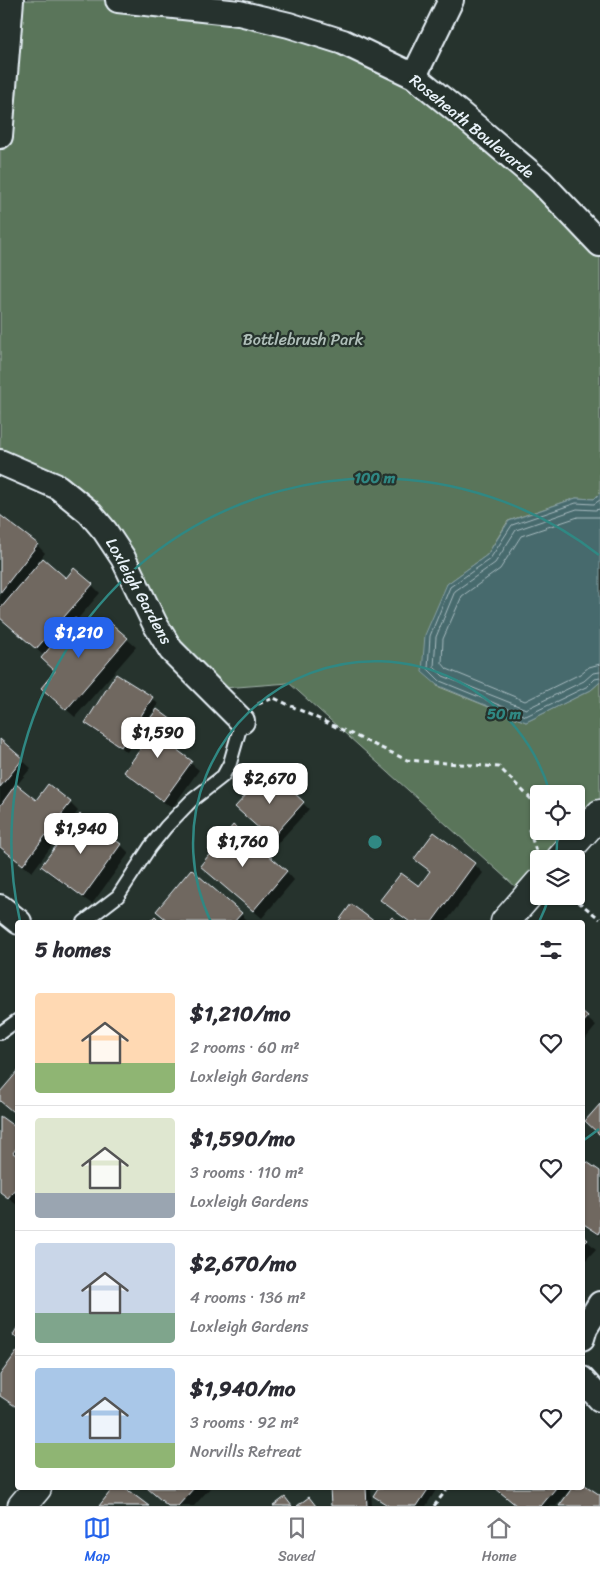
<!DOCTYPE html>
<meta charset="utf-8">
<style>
:root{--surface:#fff;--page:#f2f2f3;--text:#2b2b33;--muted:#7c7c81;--line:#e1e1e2;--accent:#2563eb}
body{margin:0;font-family:Sriracha,sans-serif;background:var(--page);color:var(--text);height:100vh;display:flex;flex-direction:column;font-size:19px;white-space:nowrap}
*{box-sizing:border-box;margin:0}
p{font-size:16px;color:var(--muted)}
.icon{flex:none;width:28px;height:28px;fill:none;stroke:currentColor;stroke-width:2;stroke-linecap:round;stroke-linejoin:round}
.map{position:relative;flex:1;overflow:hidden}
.sheet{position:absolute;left:15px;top:920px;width:570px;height:570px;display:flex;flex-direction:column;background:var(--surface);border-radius:5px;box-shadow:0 1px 4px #0004}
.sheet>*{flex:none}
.buttons{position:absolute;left:530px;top:785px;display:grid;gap:10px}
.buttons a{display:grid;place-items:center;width:55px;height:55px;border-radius:5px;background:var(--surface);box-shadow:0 1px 4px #0004;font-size:25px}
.price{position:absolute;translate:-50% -42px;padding:0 11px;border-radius:10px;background:#fff;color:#222;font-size:16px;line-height:32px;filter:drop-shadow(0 1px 2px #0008)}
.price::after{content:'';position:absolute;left:50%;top:30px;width:15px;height:11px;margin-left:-8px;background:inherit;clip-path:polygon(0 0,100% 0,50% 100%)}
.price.selected{background:var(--accent);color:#fff}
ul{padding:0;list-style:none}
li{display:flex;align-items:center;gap:15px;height:125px;padding:0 20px}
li+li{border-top:1px solid var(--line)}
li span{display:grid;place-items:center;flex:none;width:140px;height:100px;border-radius:5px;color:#555}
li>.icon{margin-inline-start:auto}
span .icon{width:60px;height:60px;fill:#fffc;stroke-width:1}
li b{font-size:21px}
h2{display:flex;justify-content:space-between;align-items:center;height:60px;padding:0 20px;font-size:21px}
.menu{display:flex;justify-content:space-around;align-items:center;height:70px;border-top:1px solid var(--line);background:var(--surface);font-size:14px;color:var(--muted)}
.menu a{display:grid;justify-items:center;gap:2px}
.menu .selected{color:var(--accent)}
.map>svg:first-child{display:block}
.green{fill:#5a745a;stroke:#a1b2a9;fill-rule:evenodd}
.water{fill:#476a6d;stroke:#87a0a5}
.shadow{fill:#0007}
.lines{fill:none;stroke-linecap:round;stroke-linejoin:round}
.shore{stroke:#a8bbc0;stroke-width:1}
.building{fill:#706861;stroke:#e8f1f8}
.service-casing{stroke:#e8f1f8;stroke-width:16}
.minor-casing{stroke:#e8f1f8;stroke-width:28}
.tertiary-casing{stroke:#e8f1f8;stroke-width:31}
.path{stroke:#e8f1f8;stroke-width:3;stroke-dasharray:5 4;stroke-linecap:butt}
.service{stroke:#26332d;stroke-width:12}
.minor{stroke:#26332d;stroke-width:24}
.tertiary{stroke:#26332d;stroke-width:28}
.ring{fill:none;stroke:#308883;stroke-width:2.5}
.labels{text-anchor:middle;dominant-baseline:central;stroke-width:4.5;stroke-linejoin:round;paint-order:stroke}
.street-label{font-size:16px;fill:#e8f1f8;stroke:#26332d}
.park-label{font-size:16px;fill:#afbfb9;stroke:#26332d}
.centre{fill:#308883;stroke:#26332d;stroke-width:2.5}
.ring-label{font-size:15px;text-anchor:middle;font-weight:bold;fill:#308883;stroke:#26332d;stroke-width:4.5;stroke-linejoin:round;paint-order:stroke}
</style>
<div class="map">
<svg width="600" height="1506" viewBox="0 0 600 1506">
<rect width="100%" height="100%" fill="#26332d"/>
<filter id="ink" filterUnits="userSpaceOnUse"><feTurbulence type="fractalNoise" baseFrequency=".02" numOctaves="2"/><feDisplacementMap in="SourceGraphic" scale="10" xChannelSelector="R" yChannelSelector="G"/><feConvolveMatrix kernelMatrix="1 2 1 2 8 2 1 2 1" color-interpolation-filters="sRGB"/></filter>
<g filter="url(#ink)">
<path class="green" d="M11 0H118L239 13 414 76 600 244V493L594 499 576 498 508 521 487 555 447 584 437 686 526 722 591 690 600 682V814L560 859H539V883L527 897 289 683 211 689 105 531 0 462V136ZM539 794H576V831H539Z"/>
<path class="water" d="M600 493V682L591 690 526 722 437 685 422 672 425 635 447 584 487 555 509 521 576 498 594 499Z"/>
<path class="shadow" d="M0 516 37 545 45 553 32 570 34 571 92 585 100 593 76 621 93 636 106 621 136 647 75 717 51 696 56 671 44 656 0 616Z
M152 698 158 704 127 752 92 729 87 723Z
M157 711 184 732 172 748 199 770 172 808 133 780 125 771 153 734 146 727Z
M0 741 31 768 16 786 36 801 70 803 78 811 32 872 0 848Z
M269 772 309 809 277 844 243 813Z
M80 815 121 845 129 853 92 904 51 875 43 866Z
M434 834 474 864 483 873 446 922H409L382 900 419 887 430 872 415 859Z
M191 871 241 914 249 922H170L166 919Z
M286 871 294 880 262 918 210 874Z
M352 906 373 922H339Z
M582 1014 596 1026 582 1043Z
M0 1117 18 1131 17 1205 0 1192Z
M582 1164 600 1173V1236L582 1224Z
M582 1236 596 1249 582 1264Z
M147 1488H210L194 1506H169Z
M331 1488H371L372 1506H332Z
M380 1488H433L436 1490 426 1506H388L375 1495Z
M497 1488H571L556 1506H517Z"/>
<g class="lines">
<path class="shore" d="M600 500 594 504 576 503 512 525 490 559 450 587 430 636 428 669 440 681 526 716 588 686 595 679 600 678
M600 509 595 510 577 509 516 530 495 563 455 591 436 637 434 667 443 676 526 709 584 681 593 673 600 672
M600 517H578L521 536 500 569 462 596 443 639 442 663 447 669 525 701 580 674 589 667 600 664"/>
</g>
<path class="building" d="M0 515 38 544 0 593Z
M43 558 66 578 74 568 93 584 36 649 0 618V609Z
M75 618 93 634 106 619 128 638 66 710 41 688 55 671 41 658Z
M116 674 153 697 121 747 85 723Z
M157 709 176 723 164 740 192 761 163 801 124 772 152 733 144 727Z
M0 739 23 759 0 787Z
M269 770 304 802 271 839 235 807Z
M16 784 36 800 48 784 71 802 23 865 0 847V806Z
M80 814 121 844 83 897 41 866Z
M233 825 287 871 253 911 200 866Z
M434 832 475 863 432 922H410L380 900 401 873 419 886 430 871 414 859Z
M191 869 242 913 234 922H169L156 911Z
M351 904 375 922H338Z
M155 916 161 922H149Z
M392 917 399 922H387Z
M582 1012 588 1017 582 1024Z
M18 1071V1116L0 1101V1092Z
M600 1104V1135L585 1121Z
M0 1116 18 1129V1146L13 1153 18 1156V1185L8 1198 0 1192Z
M584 1160 600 1171V1232L599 1234 582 1223V1162Z
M582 1235 588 1240 582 1246Z
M18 1326V1338L13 1335Z
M18 1350V1408L0 1396V1375Z
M582 1483 600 1495V1506H559L572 1488H582Z
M113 1488H125L149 1506H99Z
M147 1488H194L178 1506H168Z
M330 1488H366L367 1506H331Z
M378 1488H429L417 1506H389L373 1496Z
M495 1488H556L541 1506H517Z
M285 1497 292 1506H273Z
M309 1497 316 1506H297Z"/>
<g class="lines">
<defs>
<path id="service" d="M84 922 118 896 150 847 166 827 191 801 223 776 230 763 242 721
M0 1033 18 1020"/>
<path id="minor" d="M118 0 239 13 289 25 343 42 414 76 462 115 541 182 600 244
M414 76 451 0
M0 136 11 0
M0 462 58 487 89 512 105 531 123 558 155 624 171 650 242 721
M0 907 19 922
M582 1338 585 1328 600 1304
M582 1379 600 1399"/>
<path id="tertiary" d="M560 859 600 814
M505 922 539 883
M22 1506 37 1488"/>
</defs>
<use href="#service" class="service-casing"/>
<use href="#minor" class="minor-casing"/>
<use href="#tertiary" class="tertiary-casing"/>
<path class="path" d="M258 704 274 698 407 760 499 767 539 807
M536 851 529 830 539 814
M571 896 600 919
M434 1506 448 1488"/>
<use href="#service" class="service"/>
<use href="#minor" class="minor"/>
<use href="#tertiary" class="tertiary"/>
</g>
</g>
<g class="ring">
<path d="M549 897A182 182 0 0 1 539 922M211 922A182 182 0 1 1 550 793M557 832A182 182 0 0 1 556 858"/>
<path d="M599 1129A364 364 0 0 1 584 1140M20 921A364 364 0 0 1 599 555"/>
</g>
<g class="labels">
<g class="street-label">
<text transform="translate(472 126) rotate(39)">Roseheath Boulevarde</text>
<text transform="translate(139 591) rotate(61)">Loxleigh Gardens</text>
</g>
<g class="park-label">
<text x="303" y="339">Bottlebrush Park</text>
</g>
</g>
<circle cx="375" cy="842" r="8" class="centre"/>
<g class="ring-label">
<text x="375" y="483">100 m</text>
<text x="504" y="719">50 m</text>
</g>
</svg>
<div class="buttons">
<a><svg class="icon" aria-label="locate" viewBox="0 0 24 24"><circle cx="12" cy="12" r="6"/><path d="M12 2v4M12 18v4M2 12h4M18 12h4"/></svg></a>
<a><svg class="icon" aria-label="layers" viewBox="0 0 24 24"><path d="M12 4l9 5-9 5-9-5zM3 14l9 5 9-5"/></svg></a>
</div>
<b class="price selected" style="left:79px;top:659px">$1,210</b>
<b class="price" style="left:158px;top:759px">$1,590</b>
<b class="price" style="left:270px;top:805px">$2,670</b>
<b class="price" style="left:81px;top:855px">$1,940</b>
<b class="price" style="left:243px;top:868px">$1,760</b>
<section class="sheet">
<h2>5 homes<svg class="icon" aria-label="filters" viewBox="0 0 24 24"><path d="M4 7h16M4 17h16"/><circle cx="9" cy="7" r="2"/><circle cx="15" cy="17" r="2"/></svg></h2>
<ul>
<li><span style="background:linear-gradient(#ffd9b3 70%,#8fb573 0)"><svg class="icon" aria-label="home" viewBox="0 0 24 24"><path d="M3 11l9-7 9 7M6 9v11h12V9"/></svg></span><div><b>$1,210/mo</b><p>2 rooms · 60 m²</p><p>Loxleigh Gardens</p></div><svg class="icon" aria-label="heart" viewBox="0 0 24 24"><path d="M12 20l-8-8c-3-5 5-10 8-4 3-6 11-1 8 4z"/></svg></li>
<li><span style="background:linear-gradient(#dfe7d0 75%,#9aa5b1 0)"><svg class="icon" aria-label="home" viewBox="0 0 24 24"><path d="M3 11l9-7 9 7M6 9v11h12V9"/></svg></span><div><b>$1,590/mo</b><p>3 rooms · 110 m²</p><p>Loxleigh Gardens</p></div><svg class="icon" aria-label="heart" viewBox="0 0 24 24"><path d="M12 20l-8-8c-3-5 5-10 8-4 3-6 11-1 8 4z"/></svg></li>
<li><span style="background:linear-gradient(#c9d6e8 70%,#7fa58c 0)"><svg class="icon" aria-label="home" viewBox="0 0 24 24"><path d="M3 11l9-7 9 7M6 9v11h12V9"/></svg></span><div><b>$2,670/mo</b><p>4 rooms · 136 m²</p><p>Loxleigh Gardens</p></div><svg class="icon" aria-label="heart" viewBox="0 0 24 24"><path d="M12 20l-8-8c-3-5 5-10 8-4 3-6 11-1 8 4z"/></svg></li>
<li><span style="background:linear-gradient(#a9c7e8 75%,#8fb573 0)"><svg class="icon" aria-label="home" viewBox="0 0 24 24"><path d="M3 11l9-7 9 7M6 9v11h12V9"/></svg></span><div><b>$1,940/mo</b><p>3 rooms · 92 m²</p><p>Norvills Retreat</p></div><svg class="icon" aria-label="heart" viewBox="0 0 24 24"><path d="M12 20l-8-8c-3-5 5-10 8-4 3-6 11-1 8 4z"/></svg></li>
</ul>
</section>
</div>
<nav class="menu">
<a class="selected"><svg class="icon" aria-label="map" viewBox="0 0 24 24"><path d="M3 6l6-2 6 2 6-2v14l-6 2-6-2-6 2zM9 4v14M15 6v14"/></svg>Map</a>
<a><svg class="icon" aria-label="saved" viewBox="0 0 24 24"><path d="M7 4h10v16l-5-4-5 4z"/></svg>Saved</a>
<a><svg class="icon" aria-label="home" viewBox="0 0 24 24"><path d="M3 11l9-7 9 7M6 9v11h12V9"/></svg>Home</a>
</nav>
